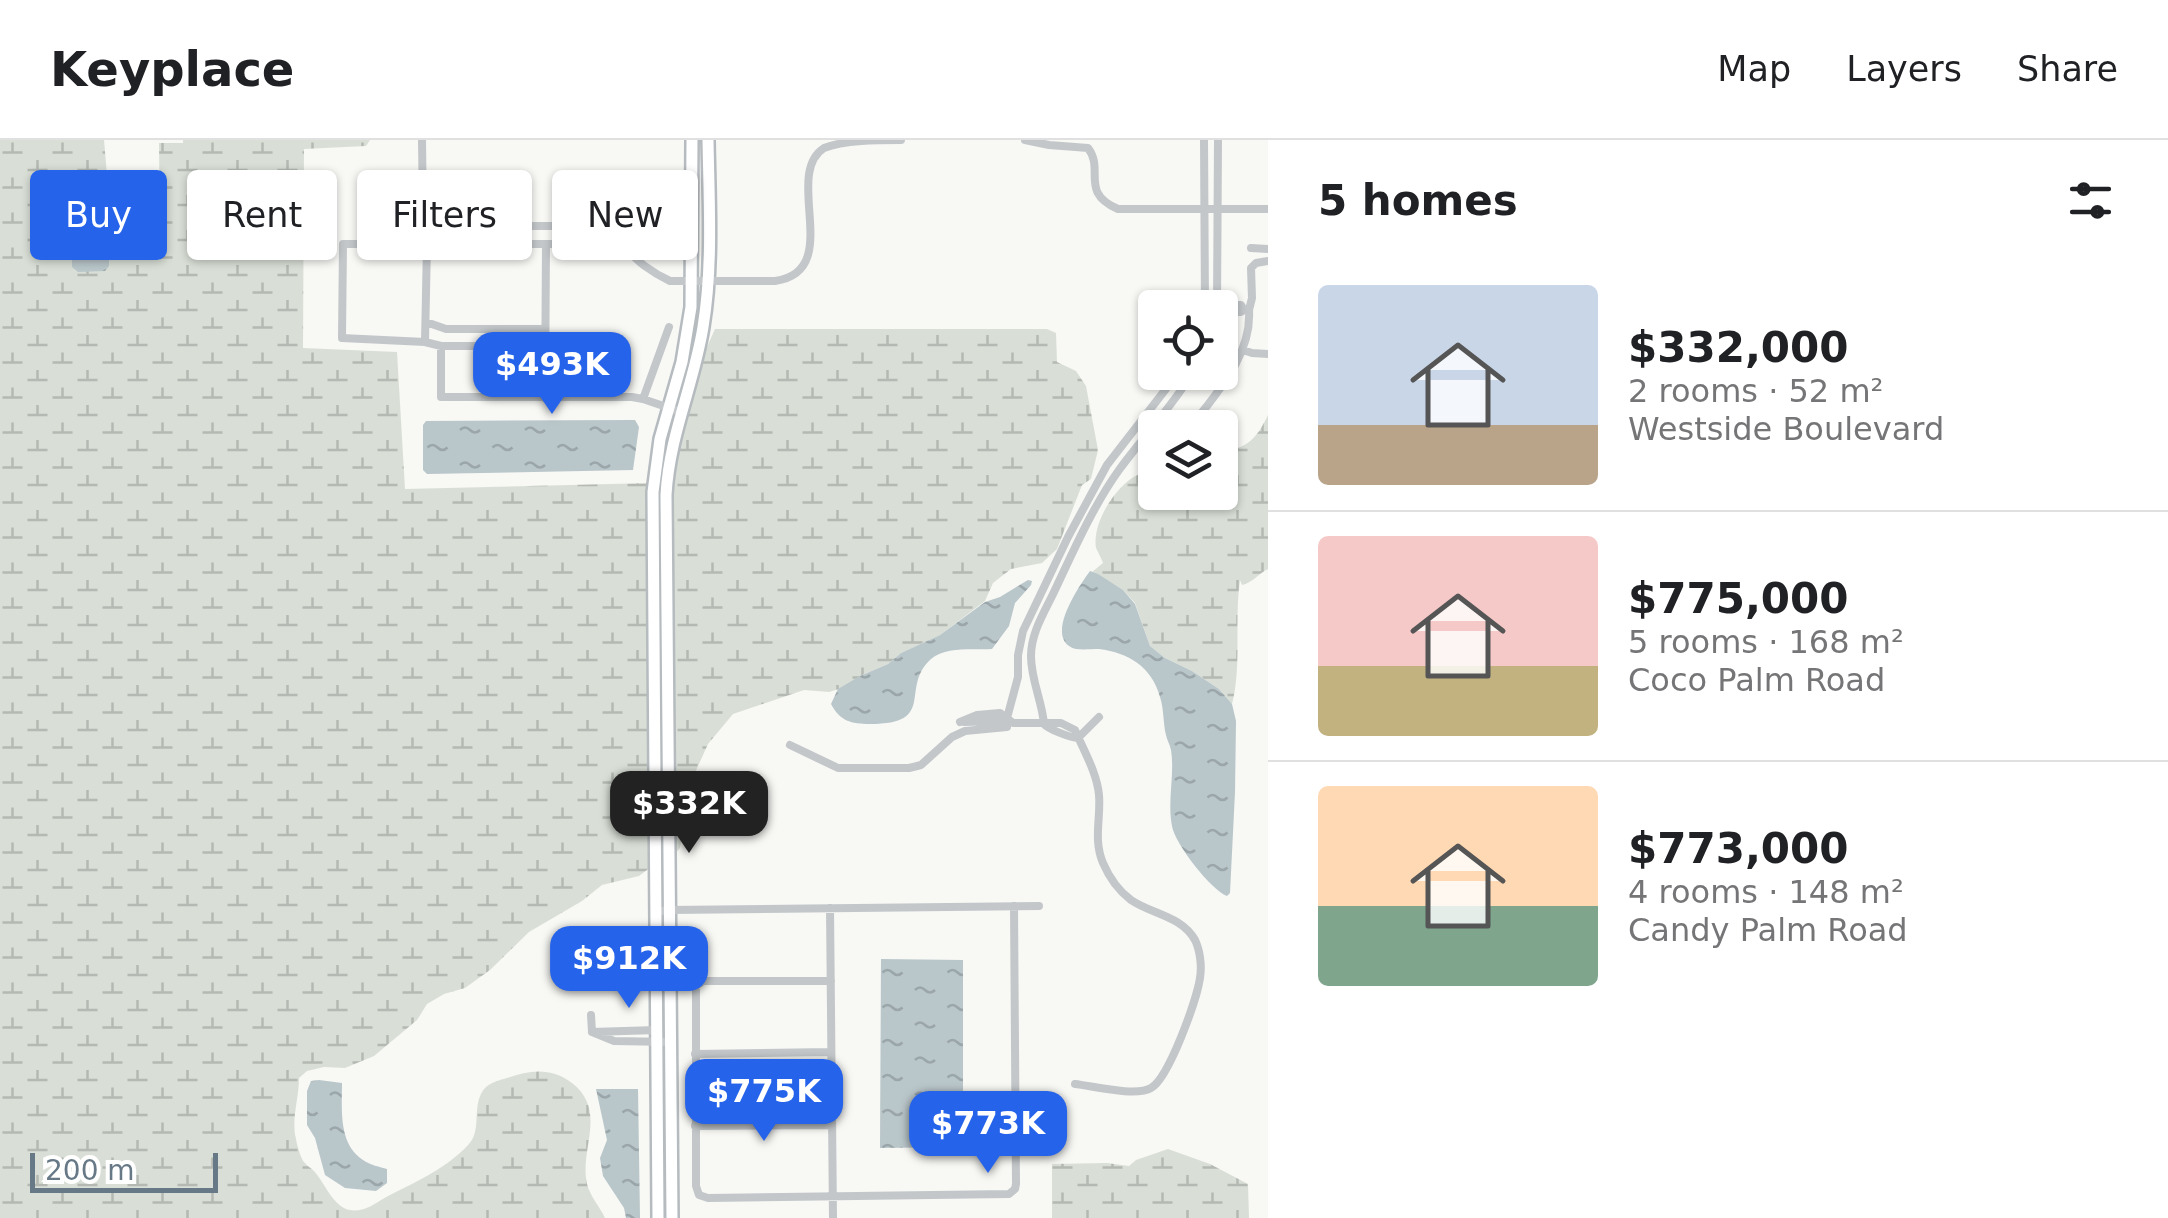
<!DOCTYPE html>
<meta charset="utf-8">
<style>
:root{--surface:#fff;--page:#f2f2f2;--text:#202124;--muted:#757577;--line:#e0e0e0;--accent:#2563eb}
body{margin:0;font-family:"DejaVu Sans",sans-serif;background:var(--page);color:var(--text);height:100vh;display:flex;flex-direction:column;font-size:38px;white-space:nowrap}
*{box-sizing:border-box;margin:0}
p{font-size:32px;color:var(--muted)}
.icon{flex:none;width:55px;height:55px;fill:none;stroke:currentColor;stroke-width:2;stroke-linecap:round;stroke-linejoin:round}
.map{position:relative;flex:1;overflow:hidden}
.drawer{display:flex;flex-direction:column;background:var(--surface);width:900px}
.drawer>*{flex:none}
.guide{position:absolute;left:30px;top:30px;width:950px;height:90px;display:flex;gap:20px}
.controls{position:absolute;left:1138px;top:150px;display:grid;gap:20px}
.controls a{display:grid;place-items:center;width:100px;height:100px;border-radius:10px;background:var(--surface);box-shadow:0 2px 8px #0004;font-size:50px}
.scale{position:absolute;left:30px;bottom:25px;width:188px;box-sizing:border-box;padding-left:10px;border:5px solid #677986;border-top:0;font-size:28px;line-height:35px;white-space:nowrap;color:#677986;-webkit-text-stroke:8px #fff;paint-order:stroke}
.price{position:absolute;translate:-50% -85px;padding:0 22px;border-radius:20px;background:var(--accent);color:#fff;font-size:32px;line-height:65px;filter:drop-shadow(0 2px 5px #0008)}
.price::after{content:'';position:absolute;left:50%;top:60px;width:30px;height:22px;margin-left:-15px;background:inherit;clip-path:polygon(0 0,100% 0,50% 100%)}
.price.on{background:#222;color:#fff}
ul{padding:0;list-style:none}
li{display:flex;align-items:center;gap:30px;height:250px;padding:0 50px}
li+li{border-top:2px solid var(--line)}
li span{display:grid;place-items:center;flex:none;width:280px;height:200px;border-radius:10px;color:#555}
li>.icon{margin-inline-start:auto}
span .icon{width:120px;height:120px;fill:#fffc;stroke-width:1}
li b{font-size:42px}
h2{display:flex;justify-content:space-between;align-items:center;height:120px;padding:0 50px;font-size:42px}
.chip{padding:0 35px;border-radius:10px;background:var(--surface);box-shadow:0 2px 8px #0004;font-size:35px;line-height:90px}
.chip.on{background:var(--accent);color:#fff}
header{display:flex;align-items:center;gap:60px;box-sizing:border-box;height:140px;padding:0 50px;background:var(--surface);border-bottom:2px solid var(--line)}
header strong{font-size:48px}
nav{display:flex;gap:55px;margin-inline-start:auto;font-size:35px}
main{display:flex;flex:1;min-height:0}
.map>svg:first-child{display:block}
.wetland{fill:url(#wetland-marsh)}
.water{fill:url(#water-ripples)}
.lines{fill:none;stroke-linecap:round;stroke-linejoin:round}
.secondary-casing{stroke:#b5bbbf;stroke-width:16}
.street{stroke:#c3c7ca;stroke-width:8}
.secondary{stroke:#fff;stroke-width:11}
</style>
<header>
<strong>Keyplace</strong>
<nav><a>Map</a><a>Layers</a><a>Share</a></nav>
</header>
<main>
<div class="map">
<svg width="1268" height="1078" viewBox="0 0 1268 1078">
<defs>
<pattern id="wetland-marsh" width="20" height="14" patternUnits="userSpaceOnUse" patternTransform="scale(2.5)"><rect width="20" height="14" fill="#d9dfd6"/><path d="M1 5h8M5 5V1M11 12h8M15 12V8" fill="none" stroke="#b4bab3"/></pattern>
<pattern id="water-ripples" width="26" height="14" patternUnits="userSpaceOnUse" patternTransform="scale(2.5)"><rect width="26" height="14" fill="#b9c6ca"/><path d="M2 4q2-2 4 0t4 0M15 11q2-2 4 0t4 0" fill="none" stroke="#9aa6aa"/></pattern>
</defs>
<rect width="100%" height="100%" fill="#f8f8f5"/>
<path class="wetland" d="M0 0H104L107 35 120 43 121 104 160 103 159 3H183V0H370L366 6 304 9 303 208 397 212 405 349 651 343V727L639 736 602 745 582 761 529 792 490 830 465 848 444 854 427 864 417 880 374 916 345 928 324 927 307 931 299 938C299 959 291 979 296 999 297 1005 300 1015 303 1021 306 1025 311 1028 314 1031 325 1043 333 1067 350 1070 366 1073 379 1060 392 1054 418 1041 448 1027 469 1004 483 989 470 963 486 947 492 942 500 940 507 938 529 930 552 927 572 943 608 971 579 1009 587 1044 590 1056 600 1067 605 1078H0Z
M715 189H1047L1056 193 1057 222 1076 231 1086 246 1098 310 1091 339 1082 345 1057 409 1042 423 1011 429 993 443 985 461 940 495 901 513 888 524 860 536 846 547 829 552 804 550 733 574 708 604 689 646 680 708 671 718V328L694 236Z
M1268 275V429C1258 434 1252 443 1242 445L1240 440C1234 481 1242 525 1232 564L1219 549 1192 531 1165 518 1150 506 1135 463 1123 450 1092 432 1103 423C1102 420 1097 410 1096 408 1092 384 1113 351 1132 338 1138 334 1148 332 1155 330V352H1220V311C1247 310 1257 298 1268 275Z
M1168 1009 1210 1024 1248 1044 1249 1078H1052V1024L1107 1023 1129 1026 1136 1020Z"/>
<path class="water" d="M106 66 109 72V126L105 131 78 132 72 127V72L75 67Z
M635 280 639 287 633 330 427 334 423 330V285L426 281Z
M1090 431 1098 434 1123 450 1135 464 1150 506 1165 518 1192 531 1219 549 1232 564 1236 581 1235 652 1230 753 1227 756C1211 750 1175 704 1172 686 1167 661 1175 634 1171 610 1170 605 1167 600 1166 595 1163 583 1164 569 1160 557 1152 527 1129 513 1099 509 1092 509 1083 510 1076 509 1042 500 1079 446 1090 431Z
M1028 440 1032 441 1031 445 1015 463 1009 486 992 509C973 510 946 506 931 519 899 548 938 584 870 584 851 584 840 581 831 564L838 549 860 536 888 524 901 513 940 495 985 462 1000 457Z
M881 819 963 820V1007L880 1008Z
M319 940 342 943C342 969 338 1004 363 1020 370 1025 380 1027 387 1029V1043L376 1051 345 1048 325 1035 315 998 307 985V951L311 941Z
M596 949H638L640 1078H626L624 1068 603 1036 600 1018 607 1000Z"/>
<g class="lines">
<defs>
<path id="secondary" d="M658 1078 653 352 660 299 682 222 691 167 692 0
M672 1078 666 355C669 296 694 244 703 187 713 126 709 62 708 0"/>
</defs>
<use href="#secondary" class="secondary-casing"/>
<path class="street" d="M422 0 423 73 425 81 433 86H692
M1025 0 1049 5 1088 8C1105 30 1079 52 1118 69H1268
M1204 0 1205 168
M626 87C626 89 626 101 626 104 630 119 657 135 670 141H775C845 131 782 35 824 8 844 0 878 0 901 0
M1251 108 1268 109
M1214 166 1225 168 1229 172H1241L1244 170 1241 165H1230L1225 168
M1217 168 1218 0
M1249 170 1252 158 1251 128 1256 123 1268 121
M426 182 446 189H545
M425 202 427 104
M441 206V257H632L643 259 669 187
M545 206H441L425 202 342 198 343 104H626
M1243 210 1252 213 1268 214
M545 258 546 104
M643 259 681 272
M1190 288C1216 253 1252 216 1249 170H1244
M960 582 977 575 1000 573 1013 583H1061L1075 590C1084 611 1097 633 1099 655 1101 678 1093 700 1103 723 1109 737 1119 751 1131 760 1151 774 1182 776 1195 800 1200 810 1202 826 1200 838 1197 859 1169 938 1151 948 1136 957 1093 946 1075 944
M964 582 1000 581 1007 578
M1044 584C1042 561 1031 540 1031 516 1031 493 1044 473 1054 452 1073 412 1093 366 1119 330 1143 297 1172 267 1193 232
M1044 584C1048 589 1071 598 1078 598
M1078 598 1099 577
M790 605 838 628H909L921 625 952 597 965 591 1007 587V578L1018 537V515L1023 491 1068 397 1107 325 1179 232
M830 768 833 1078
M655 772 669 770 1039 766
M831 841H703L696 846V1046L699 1055 708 1058 1009 1054 1015 1049 1016 1044 1014 766
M591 875 592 892
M592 892 657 890
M592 892 614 901 670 902
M695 914 831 912
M695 986 832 985"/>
<use href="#secondary" class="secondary"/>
</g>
</svg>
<div class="controls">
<a><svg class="icon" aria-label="locate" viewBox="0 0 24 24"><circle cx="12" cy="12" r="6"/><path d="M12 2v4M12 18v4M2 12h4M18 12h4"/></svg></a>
<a><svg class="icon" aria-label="layers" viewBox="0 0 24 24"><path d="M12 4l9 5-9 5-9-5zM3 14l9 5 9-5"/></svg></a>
</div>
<div class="scale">200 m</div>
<b class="price" style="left:552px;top:277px">$493K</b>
<b class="price on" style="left:689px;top:716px">$332K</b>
<b class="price" style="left:629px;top:871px">$912K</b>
<b class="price" style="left:764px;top:1004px">$775K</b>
<b class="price" style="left:988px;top:1036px">$773K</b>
<div class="guide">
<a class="chip on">Buy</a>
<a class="chip">Rent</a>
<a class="chip">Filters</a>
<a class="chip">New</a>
</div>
</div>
<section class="drawer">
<h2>5 homes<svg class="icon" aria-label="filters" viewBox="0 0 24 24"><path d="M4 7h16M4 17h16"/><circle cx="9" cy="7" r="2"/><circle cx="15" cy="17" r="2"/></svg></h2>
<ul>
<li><span style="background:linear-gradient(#c9d6e8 70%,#b9a48a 0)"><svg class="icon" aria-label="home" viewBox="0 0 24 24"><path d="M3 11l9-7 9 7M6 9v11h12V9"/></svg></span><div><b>$332,000</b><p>2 rooms · 52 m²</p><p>Westside Boulevard</p></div></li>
<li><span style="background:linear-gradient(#f6c9c9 65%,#c2b280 0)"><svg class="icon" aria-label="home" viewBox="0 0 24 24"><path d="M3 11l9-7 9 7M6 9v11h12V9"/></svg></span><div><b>$775,000</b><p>5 rooms · 168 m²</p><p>Coco Palm Road</p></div></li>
<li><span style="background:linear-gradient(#ffd9b3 60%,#7fa58c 0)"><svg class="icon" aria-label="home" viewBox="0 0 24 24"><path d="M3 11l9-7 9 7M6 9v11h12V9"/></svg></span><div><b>$773,000</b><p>4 rooms · 148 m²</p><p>Candy Palm Road</p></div></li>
</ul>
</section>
</main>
